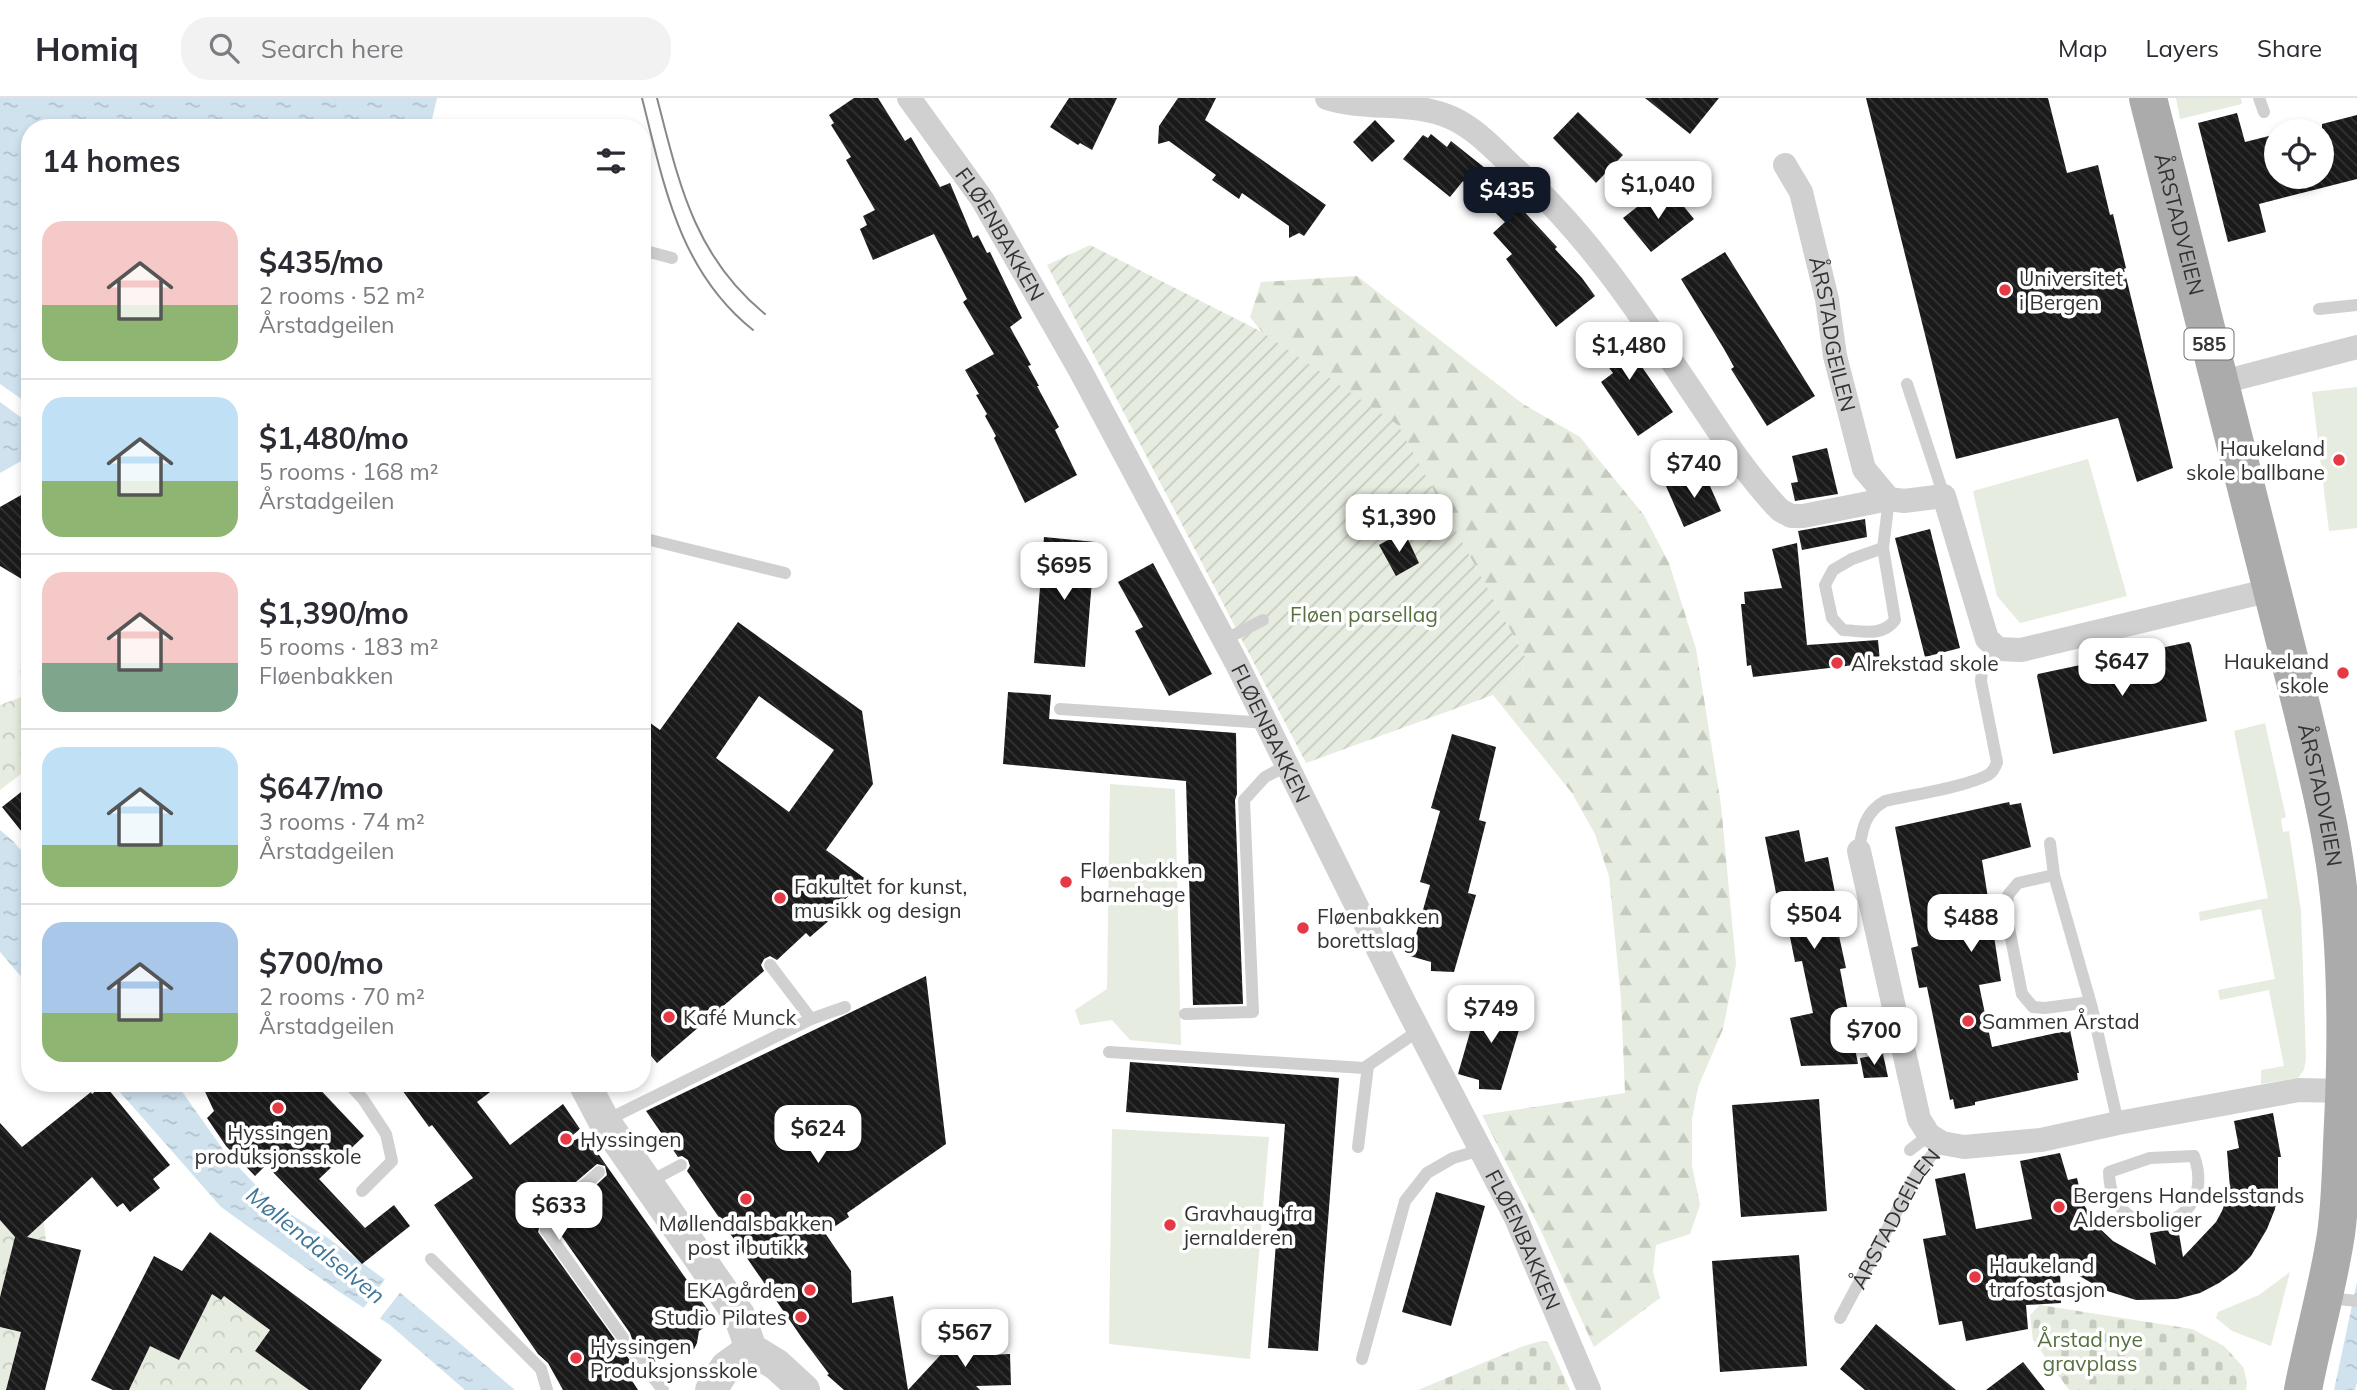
<!DOCTYPE html>
<meta charset="utf-8">
<style>
:root{--surface:#fff;--page:#f2f2f3;--text:#2b2b33;--muted:#7c7c81;--line:#e1e1e2;--accent:#111827}
body{margin:0;font-family:Mulish,sans-serif;background:var(--page);color:var(--text);height:100vh;display:flex;flex-direction:column;font-size:26px;white-space:nowrap}
*{box-sizing:border-box;margin:0}
p{font-size:23px;color:var(--muted)}
.icon{flex:none;width:38px;height:38px;fill:none;stroke:currentColor;stroke-width:2;stroke-linecap:round;stroke-linejoin:round}
.map{position:relative;flex:1;overflow:hidden}
.drawer{position:absolute;left:21px;top:21px;width:630px;height:973px;display:flex;flex-direction:column;background:var(--surface);border-radius:28px;box-shadow:0 4px 10px #0003}
.drawer>*{flex:none}
.fabs{position:absolute;left:2264px;top:21px;display:grid;gap:14px}
.fabs a{display:grid;place-items:center;width:70px;height:70px;border-radius:50%;background:var(--surface);box-shadow:0 4px 10px #0003;font-size:35px}
.price{position:absolute;translate:-50% -60px;padding:0 16px;border-radius:14px;background:#fff;color:#222;font-size:23px;line-height:46px;filter:drop-shadow(0 2px 4px #0008)}
.price::after{content:'';position:absolute;left:50%;top:42px;width:21px;height:16px;margin-left:-10px;background:inherit;clip-path:polygon(0 0,100% 0,50% 100%)}
.price.current{background:var(--accent);color:#fff}
ul{padding:0;list-style:none}
li{display:flex;align-items:center;gap:21px;height:175px;padding:0 21px}
li+li{border-top:2px solid var(--line)}
li span{display:grid;place-items:center;flex:none;width:196px;height:140px;border-radius:21px;color:#555}
li>.icon{margin-inline-start:auto}
span .icon{width:84px;height:84px;fill:#fffc;stroke-width:1}
li b{font-size:30px}
h2{display:flex;justify-content:space-between;align-items:center;height:84px;padding:0 21px;font-size:30px}
header{display:flex;align-items:center;gap:42px;box-sizing:border-box;height:98px;padding:0 35px;background:var(--surface);border-bottom:2px solid var(--line)}
header strong{font-size:33px}
nav{display:flex;gap:38px;margin-inline-start:auto;font-size:24px}
.search{width:490px;height:63px;background:var(--page);display:flex;align-items:center;gap:18px;box-sizing:border-box;padding:0 24px;border-radius:28px;color:var(--muted);font-size:26px}
.map>svg:first-child{display:block}
.grass{fill:#e6ecdf}
.forest{fill:url(#forest-firs)}
.cemetery{fill:url(#cemetery-stones)}
.park{fill:url(#park-crowns)}
.garden{fill:url(#garden-furrows)}
.water{fill:url(#water-ripples)}
.pier{fill:#fff}
.building{fill:url(#building-back-hatch);fill-rule:evenodd}
.lines{fill:none;stroke-linecap:round;stroke-linejoin:round}
.service{stroke:#d0d0d0;stroke-width:12}
.minor{stroke:#d0d0d0;stroke-width:24}
.tertiary{stroke:#d0d0d0;stroke-width:32}
.primary{stroke:#ababab;stroke-width:38}
.tram{stroke:#888;stroke-width:2}
.poi-dot{fill:#e63946;stroke:#fff;stroke-width:2.5}
.labels{text-anchor:middle;dominant-baseline:central;stroke-width:7;stroke-linejoin:round;paint-order:stroke}
.shield{fill:#fff;stroke:#707070;stroke-width:2}
.shield-label{font-size:19px;font-weight:bold;fill:#333}
.street-label{font-size:21px;fill:#333;stroke:#fff}
.poi-label{font-size:21px;fill:#333;stroke:#fff;text-anchor:start}
.park-label{font-size:21px;fill:#56703f;stroke:#fff}
.water-label{font-size:23px;font-style:italic;fill:#3f7597;stroke:#fff}
</style>
<header>
<strong>Homiq</strong>
<div class="search"><svg class="icon" aria-label="search" viewBox="0 0 24 24"><circle cx="10" cy="10" r="6"/><path d="M15 15l6 6"/></svg>Search here</div>
<nav><a>Map</a><a>Layers</a><a>Share</a></nav>
</header>
<div class="map">
<svg width="2357" height="1292" viewBox="0 0 2357 1292">
<defs>
<pattern id="forest-firs" width="22" height="20" patternUnits="userSpaceOnUse" patternTransform="scale(1.75)"><rect width="22" height="20" fill="#e6ecdf"/><path d="M5 1l3.5 6h-7zM16 11l3.5 6h-7z" fill="#c6cbc0"/></pattern>
<pattern id="cemetery-stones" width="16" height="16" patternUnits="userSpaceOnUse" patternTransform="scale(1.75)"><rect width="16" height="16" fill="#e6ecdf"/><path d="M2 7V4a2 2 0 0 1 4 0v3zM10 15v-3a2 2 0 0 1 4 0v3z" fill="#c6cbc0"/></pattern>
<pattern id="park-crowns" width="20" height="18" patternUnits="userSpaceOnUse" patternTransform="scale(1.75)"><rect width="20" height="18" fill="#e6ecdf"/><path d="M2 6a3 3 0 1 1 6 0M12 15a3 3 0 1 1 6 0" fill="none" stroke="#c6cbc0"/></pattern>
<pattern id="garden-furrows" width="10" height="10" patternUnits="userSpaceOnUse" patternTransform="scale(1.75)"><rect width="10" height="10" fill="#e6ecdf"/><path d="M-1 1l2-2M0 10L10 0M9 11l2-2" fill="none" stroke="#c6cbc0"/></pattern>
<pattern id="water-ripples" width="26" height="14" patternUnits="userSpaceOnUse" patternTransform="scale(1.75)"><rect width="26" height="14" fill="#cfe2ee"/><path d="M2 4q2-2 4 0t4 0M15 11q2-2 4 0t4 0" fill="none" stroke="#b2c2cd"/></pattern>
<pattern id="building-back-hatch" width="6" height="6" patternUnits="userSpaceOnUse" patternTransform="scale(1.75)"><rect width="6" height="6" fill="#1a1a1a"/><path d="M-1 5l2 2M0 0l6 6M5-1l2 2" fill="none" stroke="#333"/></pattern>
</defs>
<rect width="100%" height="100%" fill="#fff"/>
<path class="grass" d="M2176 0H2241L2242 6 2180 21Z
M2357 289V430L2329 433 2312 294Z
M2088 361 2127 498 2020 525 1997 498 1973 393Z
M2265 625 2286 719 2281 721 2283 734 2289 733 2301 813 2306 961 2304 972 2298 980 2261 986V972L2284 968 2269 892 2220 902 2218 892 2275 881 2261 811 2200 823 2199 814 2268 800 2234 633Z
M1110 686 1175 691 1181 947 1130 942 1112 922 1080 927 1075 912 1107 891Z
M1112 1031 1269 1039 1250 1261 1109 1246Z
M2290 1174 2271 1248 2232 1233 2216 1220 2218 1214 2259 1197Z"/>
<path class="forest" d="M1357 178 1523 306 1580 339 1644 417 1669 465 1696 551 1721 707 1736 866 1723 931 1698 989 1692 1021V1068L1700 1107 1690 1136 1656 1147 1653 1173 1660 1200 1594 1249 1540 1131 1482 1017 1625 995 1621 901 1609 778 1595 736 1572 695 1493 597 1522 574 1525 559 1398 328 1262 234 1250 219 1261 184Z"/>
<path class="cemetery" d="M2040 1207 2192 1231 2224 1248 2243 1269 2247 1284 2246 1292H2069L2033 1242 2030 1217Z
M1541 1243 1548 1244 1570 1292H1418L1521 1249Z"/>
<path class="park" d="M30 570V669L0 692V607L24 598 20 572Z
M0 1122 11 1134 44 1124 46 1143 37 1175 8 1168 0 1199Z
M192 1181 221 1202 224 1198 270 1232 255 1253 350 1292H129L150 1248 179 1261Z
M0 1229 21 1234 6 1292H0Z"/>
<path class="garden" d="M1090 147 1262 234 1398 327 1525 559 1522 574 1493 597 1306 665 1047 167Z"/>
<path class="water" d="M0 0H437L430 30H30V358L0 375Z
M0 732 14 744 30 763V889L0 854Z
M112 985H176L227 1057 273 1105 328 1140 384 1181 515 1292H465L390 1227 338 1193 221 1109Z
M2357 1184V1284L2355 1292H2334Z"/>
<path class="pier" d="M0 286 30 307V326L0 304Z
M387 1179 402 1192 378 1223 362 1212Z"/>
<path class="building" d="M854 0H878L905 43 911 39 940 89 950 85 973 140 978 137 987 155 990 154 1022 220 1010 229 1031 267 1028 268 1039 288H1037L1059 329 1055 332 1077 377 1025 405 994 340 996 338 985 318 987 316 976 297 979 296 965 272 994 256 963 204 967 201 934 136 873 162 860 131 867 127 863 118 875 112 846 62 851 59 831 27 834 25 829 17Z
M1069 0H1117L1092 52 1080 45 1078 47 1050 29Z
M1178 0H1216L1205 22 1326 107 1304 138 1299 135 1289 140V128L1242 95 1239 101 1212 82 1216 77 1169 43 1158 46 1159 28Z
M1645 0H1719L1690 36Z
M1866 0H2048L2067 75 2098 67 2110 117 2113 116 2126 170 2124 171 2173 370 2137 384 2118 320 1956 361Z
M1578 14 1623 57 1596 85 1553 40Z
M2237 15 2245 44 2277 36V79H2322V26L2357 17V81L2259 106 2266 134 2228 144 2198 25Z
M1375 22 1395 43 1372 64 1353 44Z
M1431 36 1447 49 1451 43 1495 78 1523 105 1519 108 1557 149 1555 151 1582 180 1595 198 1556 229 1506 161 1512 156 1493 135 1505 124 1463 83 1450 99 1403 61 1423 37 1428 40Z
M1673 95 1694 121 1651 154 1623 120 1651 98 1658 107Z
M1725 154 1815 298 1767 328 1731 271 1734 269 1724 251 1681 181Z
M1611 224 1673 314 1638 338 1601 284 1613 275 1586 239Z
M1827 350 1838 396 1795 403 1791 385 1798 384 1792 358Z
M1706 379 1721 413 1684 429 1666 388Z
M30 392V486L0 468V409Z
M1865 421 1867 439 1802 452 1798 433Z
M1930 431 1960 550 1925 559 1895 440Z
M1404 433 1419 465 1396 478 1379 447Z
M1044 439 1095 444 1085 569 1034 565Z
M1797 445 1807 547 1878 542 1880 564 1753 579 1751 567 1747 568 1741 506H1745L1744 494 1782 490 1772 451Z
M1153 465 1212 576 1169 598 1135 533 1143 529 1118 484Z
M738 524 862 613 873 686 826 752 867 782 835 810 839 814 810 839 806 835 777 862 770 858 764 861 761 867 764 873 657 965 642 947V619L660 632ZM759 598 834 652 789 714 716 660Z
M2189 544 2191 547 2207 623 2053 656 2037 578 2038 576Z
M1008 594 1051 597 1049 621 1236 635 1237 696 1235 702 1243 906 1193 907 1186 683 1003 666Z
M1452 636 1496 649 1479 722 1486 724 1468 795 1476 797 1454 874 1431 873V864L1410 858 1430 787 1420 784 1440 713 1431 710Z
M30 687V744L2 709Z
M2009 704 2010 707 2021 705 2031 749 1982 762 2001 883 1979 887 1992 949 2070 932 2079 975H2077L2078 982 1975 1004V1007L1955 1011 1953 1001 1950 1002 1927 889 1919 890 1911 850 1918 848 1895 729Z
M1799 732 1805 764 1828 759 1837 805 1832 806 1846 870 1840 871 1858 966 1801 968 1790 920 1813 915 1802 863 1795 864 1782 799 1777 800 1765 739Z
M926 878 946 1046 847 1115 849 1119 825 1135 851 1173 852 1205 893 1198 908 1292H844L827 1277 829 1276 802 1240 687 1073 690 1068 688 1062 682 1058 678 1059 646 1013Z
M1479 903 1524 915 1501 992 1479 991V982L1458 976Z
M1883 956 1888 979 1864 980 1860 960Z
M1130 964 1339 980 1318 1253 1268 1250 1285 1026 1126 1014Z
M201 985H314L364 1038 319 1081 365 1130 394 1107 410 1128 362 1166 266 1067 255 1078 226 1048 207 1020 214 1013Z
M397 985H502L477 1004 510 1047 563 1006 580 1031 567 1042 569 1045 585 1037 715 1222 699 1233 697 1245 694 1251 684 1255 672 1251 653 1265 632 1241 630 1235 556 1130 558 1123 607 1077 605 1068 597 1066 544 1111 538 1134 639 1275 631 1281 638 1292H563L548 1265 538 1256 434 1107 473 1080 432 1027 429 1029Z
M104 986 170 1067 153 1081 160 1090 130 1114 123 1105 117 1109 92 1079 27 1139 81 1152 45 1292H6L21 1234 0 1229V1199L15 1139 0 1122V1025L22 1049 91 994 92 996Z
M1819 1001 1827 1113 1741 1119 1732 1007Z
M2273 1015 2281 1059H2278V1091L2275 1111 2267 1131 2251 1158 2236 1173 2219 1185 2200 1195 2177 1201 2136 1202 2104 1192 2060 1167 2061 1205 2026 1207 2028 1231 1966 1243 1962 1223 1939 1227 1923 1141 1946 1137 1935 1081 1965 1075 1976 1131 2032 1121 2020 1063 2060 1055 2068 1082 2077 1080 2083 1105 2095 1126 2113 1143 2156 1167 2150 1135 2178 1130 2183 1159 2216 1124 2222 1113 2230 1090 2227 1053 2239 1050 2234 1023Z
M1436 1094 1485 1108 1451 1228 1402 1214Z
M210 1134 382 1262 360 1292H309L255 1253 270 1232 224 1198 221 1202 212 1196 179 1262 150 1248 129 1292H113L91 1282 154 1158 182 1173Z
M1799 1157 1807 1268 1720 1274 1712 1163Z
M1876 1226 1956 1292H1865L1840 1271Z
M961 1235 965 1246H977L989 1257 1010 1256 1011 1287 976 1288 980 1292H908Z
M2023 1264 2045 1292H1986Z"/>
<g class="lines">
<g class="service">
<path d="M2259 0 2264 14"/>
<path d="M642 152 672 160"/>
<path d="M2319 211 2357 207"/>
<path d="M1907 286 1944 398"/>
<path d="M642 440 785 475"/>
<path d="M1883 450 1895 522C1882 539 1863 533 1843 532L1832 520 1825 487 1833 472 1852 461 1883 450 1889 401"/>
<path d="M1224 542 1263 522"/>
<path d="M1060 611 1267 625"/>
<path d="M2050 745 2054 777 2092 910 2118 1025"/>
<path d="M1859 753C1862 731 1865 714 1885 703 1911 697 1965 689 1988 677 1993 674 1995 670 1997 664L1981 583 1982 573 1998 551"/>
<path d="M2054 777 2018 785 2008 797 2006 815 2022 896 2033 909 2045 910 2090 904"/>
<path d="M770 867 811 921"/>
<path d="M1185 916 1253 914 1244 702 1265 679 1288 667"/>
<path d="M1109 954 1364 970 1418 933"/>
<path d="M348 985 363 1001 386 1036 392 1063 362 1093"/>
<path d="M605 1023 811 921 845 909"/>
<path d="M1358 1049 1368 968"/>
<path d="M1910 1052 1929 1037"/>
<path d="M2194 1058C2221 1134 2111 1154 2109 1074L2150 1060Z"/>
<path d="M599 1074 550 1118 546 1132 623 1240"/>
<path d="M647 1085 681 1067"/>
<path d="M431 1161 541 1271 547 1292"/>
<path d="M2329 1200 2357 1203"/>
<path id="s1" d="M1840 1220 1917 1075 1942 1045"/>
<path d="M629 1249 663 1292"/>
<path d="M1362 1261 1405 1103 1427 1075 1453 1060 1481 1052"/>
</g>
<g class="minor">
<path id="s2" d="M909 0 982 101 1080 272 1237 566 1403 902 1516 1120 1589 1292"/>
<path d="M1327 0C1368 13 1412 2 1452 20 1476 31 1495 52 1514 70 1584 132 1637 211 1689 289 1717 330 1745 376 1780 412L1791 418H1803L1889 401"/>
<path id="s3" d="M1785 67 1801 94 1827 201 1835 258 1864 371 1889 401 1904 403 1944 398 1987 541 1998 551 2021 552 2271 492"/>
<path d="M2219 285 2357 249"/>
<path d="M1859 753 1919 1021 1929 1037 1942 1045 1964 1049 2041 1042 2118 1025 2299 992 2344 993"/>
</g>
<path class="tertiary" d="M584 985 604 1023 739 1217 751 1251
M751 1251 777 1267 804 1292
M711 1292 726 1269 751 1251"/>
<path class="primary" id="s4" d="M2148 0 2303 615C2316 670 2330 725 2337 781 2347 862 2347 944 2343 1025 2341 1062 2341 1100 2336 1136 2328 1189 2313 1240 2303 1292"/>
<path class="tram" d="M642 0C664 87 679 173 753 232
M657 0C679 85 694 158 765 216"/>
</g>
<g class="poi-dot">
<circle cx="2005" cy="192" r="7"/>
<circle cx="2339" cy="362" r="7"/>
<circle cx="1837" cy="565" r="7"/>
<circle cx="2343" cy="575" r="7"/>
<circle cx="1066" cy="784" r="7"/>
<circle cx="780" cy="800" r="7"/>
<circle cx="1303" cy="830" r="7"/>
<circle cx="669" cy="919" r="7"/>
<circle cx="1968" cy="923" r="7"/>
<circle cx="278" cy="1010" r="7"/>
<circle cx="566" cy="1041" r="7"/>
<circle cx="746" cy="1101" r="7"/>
<circle cx="2059" cy="1109" r="7"/>
<circle cx="1170" cy="1127" r="7"/>
<circle cx="1975" cy="1179" r="7"/>
<circle cx="810" cy="1192" r="7"/>
<circle cx="801" cy="1219" r="7"/>
<circle cx="576" cy="1260" r="7"/>
</g>
<g class="labels">
<rect class="shield" x="2184.5" y="230.5" width="49" height="31" rx="5"/>
<g class="shield-label">
<text x="2209" y="246">585</text>
</g>
<g class="street-label">
<text stroke="none"><textPath href="#s4" startOffset="130">ÅRSTADVEIEN</textPath></text>
<text stroke="none"><textPath href="#s2" startOffset="164">FLØENBAKKEN</textPath></text>
<text stroke="none"><textPath href="#s3" startOffset="177">ÅRSTADGEILEN</textPath></text>
<text stroke="none"><textPath href="#s2" startOffset="732">FLØENBAKKEN</textPath></text>
<text stroke="none"><textPath href="#s4" startOffset="718">ÅRSTADVEIEN</textPath></text>
<text stroke="none"><textPath href="#s1" startOffset="114">ÅRSTADGEILEN</textPath></text>
<text stroke="none"><textPath href="#s2" startOffset="1298">FLØENBAKKEN</textPath></text>
</g>
<g class="poi-label">
<text x="2019" y="180">Universitet<tspan x="2019" dy="24">i Bergen</tspan></text>
<text x="2325" y="350" text-anchor="end">Haukeland<tspan x="2325" dy="24">skole ballbane</tspan></text>
<text x="2329" y="563" text-anchor="end">Haukeland<tspan x="2329" dy="24">skole</tspan></text>
<text x="1851" y="565">Alrekstad skole</text>
<text x="1080" y="772">Fløenbakken<tspan x="1080" dy="24">barnehage</tspan></text>
<text x="794" y="788">Fakultet for kunst,<tspan x="794" dy="24">musikk og design</tspan></text>
<text x="1317" y="818">Fløenbakken<tspan x="1317" dy="24">borettslag</tspan></text>
<text x="683" y="919">Kafé Munck</text>
<text x="1982" y="923">Sammen Årstad</text>
<text x="278" y="1034" text-anchor="middle">Hyssingen<tspan x="278" dy="24">produksjonsskole</tspan></text>
<text x="580" y="1041">Hyssingen</text>
<text x="2073" y="1097">Bergens Handelsstands<tspan x="2073" dy="24">Aldersboliger</tspan></text>
<text x="1184" y="1115">Gravhaug fra<tspan x="1184" dy="24">jernalderen</tspan></text>
<text x="746" y="1125" text-anchor="middle">Møllendalsbakken<tspan x="746" dy="24">post i butikk</tspan></text>
<text x="1989" y="1167">Haukeland<tspan x="1989" dy="24">trafostasjon</tspan></text>
<text x="796" y="1192" text-anchor="end">EKAgården</text>
<text x="787" y="1219" text-anchor="end">Studio Pilates</text>
<text x="590" y="1248">Hyssingen<tspan x="590" dy="24">Produksjonsskole</tspan></text>
</g>
<g class="park-label">
<text x="1364" y="516">Fløen parsellag</text>
<text x="2090" y="1241">Årstad nye<tspan x="2090" dy="24">gravplass</tspan></text>
</g>
<g class="water-label">
<text transform="translate(316 1147) rotate(39)">Møllendalselven</text>
</g>
</g>
</svg>
<div class="fabs">
<a><svg class="icon" aria-label="locate" viewBox="0 0 24 24"><circle cx="12" cy="12" r="6"/><path d="M12 2v4M12 18v4M2 12h4M18 12h4"/></svg></a>
</div>
<b class="price" style="left:1658px;top:123px">$1,040</b>
<b class="price current" style="left:1507px;top:129px">$435</b>
<b class="price" style="left:1629px;top:284px">$1,480</b>
<b class="price" style="left:1694px;top:402px">$740</b>
<b class="price" style="left:1399px;top:456px">$1,390</b>
<b class="price" style="left:1064px;top:504px">$695</b>
<b class="price" style="left:2122px;top:600px">$647</b>
<b class="price" style="left:1814px;top:853px">$504</b>
<b class="price" style="left:1971px;top:856px">$488</b>
<b class="price" style="left:1491px;top:947px">$749</b>
<b class="price" style="left:1874px;top:969px">$700</b>
<b class="price" style="left:818px;top:1067px">$624</b>
<b class="price" style="left:559px;top:1144px">$633</b>
<b class="price" style="left:965px;top:1271px">$567</b>
<section class="drawer">
<h2>14 homes<svg class="icon" aria-label="filters" viewBox="0 0 24 24"><path d="M4 7h16M4 17h16"/><circle cx="9" cy="7" r="2"/><circle cx="15" cy="17" r="2"/></svg></h2>
<ul>
<li><span style="background:linear-gradient(#f6c9c9 60%,#8fb573 0)"><svg class="icon" aria-label="home" viewBox="0 0 24 24"><path d="M3 11l9-7 9 7M6 9v11h12V9"/></svg></span><div><b>$435/mo</b><p>2 rooms · 52 m²</p><p>Årstadgeilen</p></div></li>
<li><span style="background:linear-gradient(#bfe0f5 60%,#8fb573 0)"><svg class="icon" aria-label="home" viewBox="0 0 24 24"><path d="M3 11l9-7 9 7M6 9v11h12V9"/></svg></span><div><b>$1,480/mo</b><p>5 rooms · 168 m²</p><p>Årstadgeilen</p></div></li>
<li><span style="background:linear-gradient(#f6c9c9 65%,#7fa58c 0)"><svg class="icon" aria-label="home" viewBox="0 0 24 24"><path d="M3 11l9-7 9 7M6 9v11h12V9"/></svg></span><div><b>$1,390/mo</b><p>5 rooms · 183 m²</p><p>Fløenbakken</p></div></li>
<li><span style="background:linear-gradient(#bfe0f5 70%,#8fb573 0)"><svg class="icon" aria-label="home" viewBox="0 0 24 24"><path d="M3 11l9-7 9 7M6 9v11h12V9"/></svg></span><div><b>$647/mo</b><p>3 rooms · 74 m²</p><p>Årstadgeilen</p></div></li>
<li><span style="background:linear-gradient(#a9c7e8 65%,#8fb573 0)"><svg class="icon" aria-label="home" viewBox="0 0 24 24"><path d="M3 11l9-7 9 7M6 9v11h12V9"/></svg></span><div><b>$700/mo</b><p>2 rooms · 70 m²</p><p>Årstadgeilen</p></div></li>
</ul>
</section>
</div>
